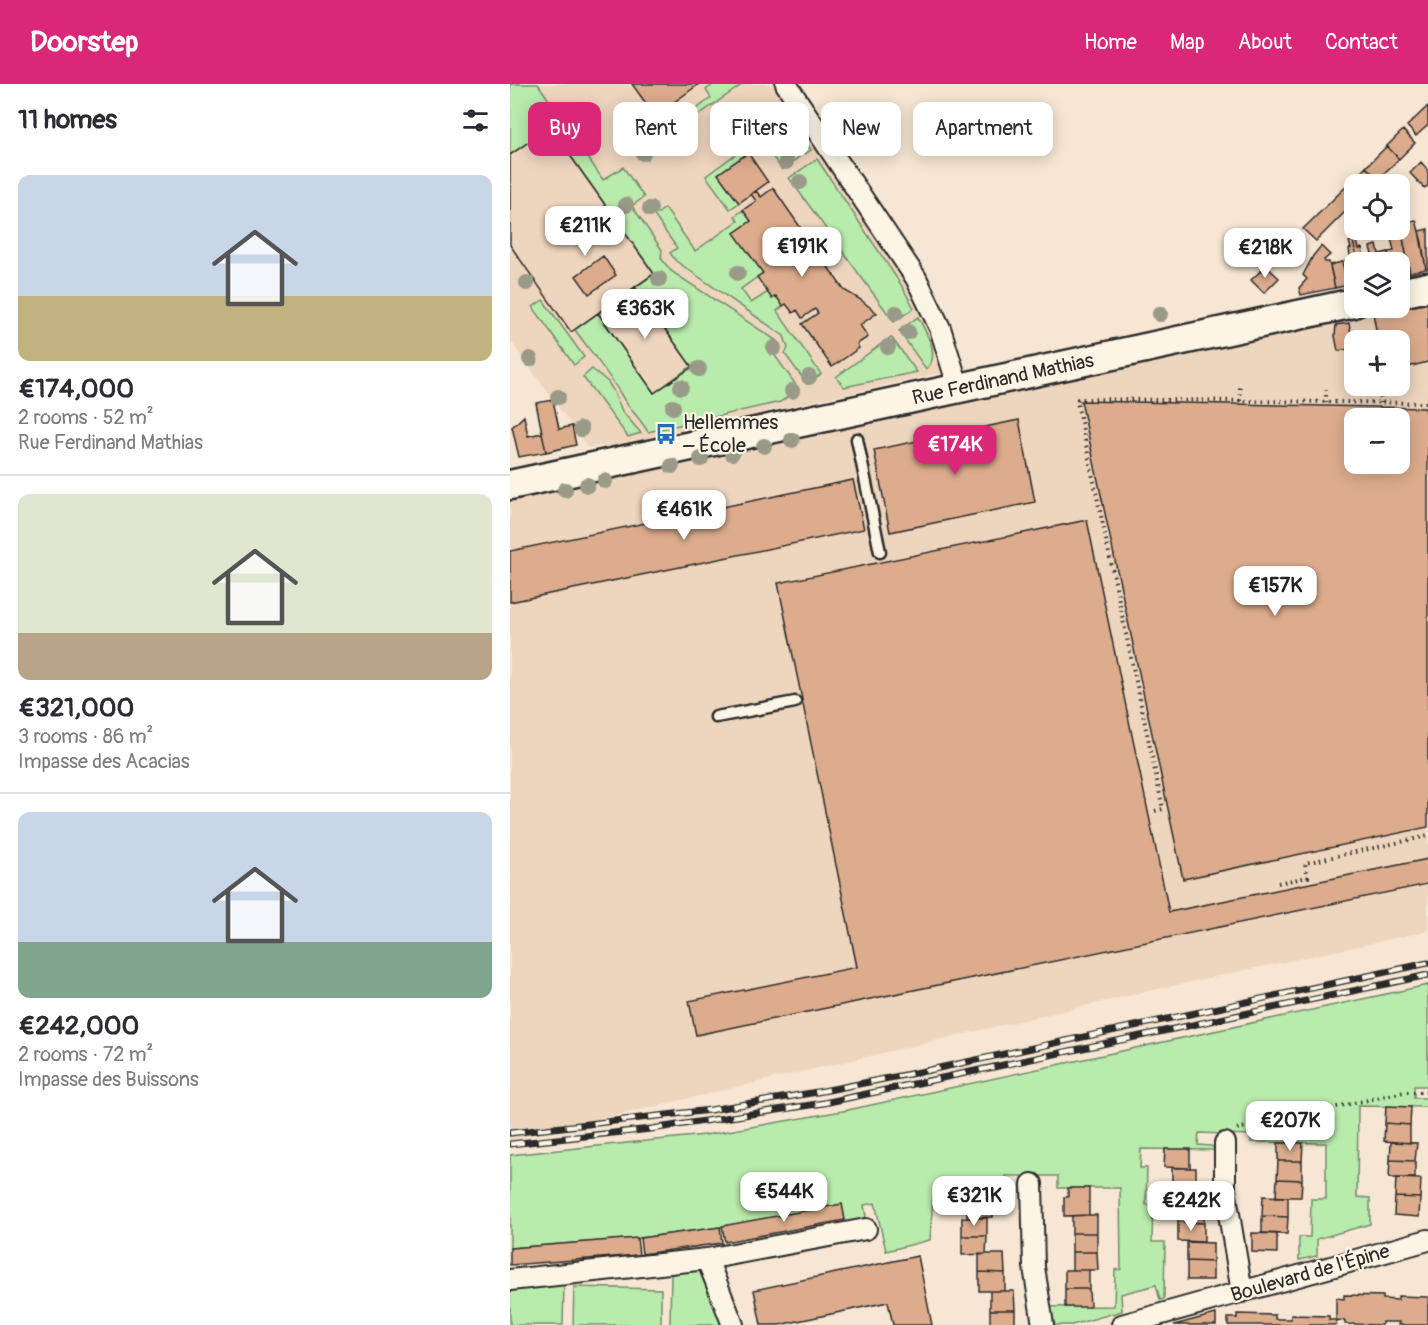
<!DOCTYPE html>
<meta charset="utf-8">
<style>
:root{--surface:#fff;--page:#f2f2f3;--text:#2b2b33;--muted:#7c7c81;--line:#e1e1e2;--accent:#db2777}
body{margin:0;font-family:Pangolin,sans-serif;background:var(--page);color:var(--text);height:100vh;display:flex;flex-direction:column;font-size:22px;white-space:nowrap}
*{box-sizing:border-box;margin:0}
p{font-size:20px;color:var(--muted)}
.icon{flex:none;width:33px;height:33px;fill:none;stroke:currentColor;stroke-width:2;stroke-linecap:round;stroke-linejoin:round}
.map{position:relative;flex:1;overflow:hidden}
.drawer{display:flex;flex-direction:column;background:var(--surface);width:510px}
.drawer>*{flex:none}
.banner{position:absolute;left:18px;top:18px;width:570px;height:54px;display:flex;gap:12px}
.controls{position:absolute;left:834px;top:90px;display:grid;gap:12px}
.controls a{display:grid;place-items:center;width:66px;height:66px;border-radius:12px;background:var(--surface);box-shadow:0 3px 15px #0003;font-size:30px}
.price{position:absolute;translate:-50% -51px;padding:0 14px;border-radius:12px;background:#fff;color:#222;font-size:20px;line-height:39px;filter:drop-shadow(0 2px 3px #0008)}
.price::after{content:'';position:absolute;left:50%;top:36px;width:18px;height:14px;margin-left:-9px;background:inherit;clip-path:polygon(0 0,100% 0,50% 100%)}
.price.active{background:var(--accent);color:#fff}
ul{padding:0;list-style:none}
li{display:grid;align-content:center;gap:12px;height:318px;padding:0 18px}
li+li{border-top:2px solid var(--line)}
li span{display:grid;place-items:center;height:186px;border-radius:12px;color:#555}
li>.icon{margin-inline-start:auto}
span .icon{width:108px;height:108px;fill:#fffc;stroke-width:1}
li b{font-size:26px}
h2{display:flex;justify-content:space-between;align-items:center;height:72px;padding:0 18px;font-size:26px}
.pill{padding:0 21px;border-radius:12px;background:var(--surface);box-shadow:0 3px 15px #0003;font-size:21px;line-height:54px}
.pill.active{background:var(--accent);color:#fff}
header{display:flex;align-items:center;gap:36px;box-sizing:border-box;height:84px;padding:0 30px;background:var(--accent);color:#fff}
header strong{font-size:28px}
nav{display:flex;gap:33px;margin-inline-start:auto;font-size:21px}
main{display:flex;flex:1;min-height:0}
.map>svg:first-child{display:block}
.built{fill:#eed5be;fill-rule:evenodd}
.green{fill:#b9ebac;stroke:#728b6c;stroke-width:1.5}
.building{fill:#dcac8d;stroke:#2b2b2b;stroke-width:1.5;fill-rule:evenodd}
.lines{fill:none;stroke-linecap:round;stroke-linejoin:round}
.lane-casing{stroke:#2b2b2b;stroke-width:15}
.street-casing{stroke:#2b2b2b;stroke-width:24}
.secondary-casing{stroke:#2b2b2b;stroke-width:33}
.path{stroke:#2b2b2b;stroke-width:4;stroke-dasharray:1.5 4.5;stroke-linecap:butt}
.lane{stroke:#fcf5e5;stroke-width:10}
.street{stroke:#fcf5e5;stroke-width:20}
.secondary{stroke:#fcf5e5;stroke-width:28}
.rail-casing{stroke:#2b2b2b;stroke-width:7}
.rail{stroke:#fcf5e5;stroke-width:4.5;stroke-dasharray:14;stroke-linecap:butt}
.tree{fill:#9a9a88}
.labels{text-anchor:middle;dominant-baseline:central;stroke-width:4.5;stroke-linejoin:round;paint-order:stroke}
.street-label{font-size:20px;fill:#2b2b2b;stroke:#fcf5e5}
.poi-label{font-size:20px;fill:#2b2b2b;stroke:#fcf5e5;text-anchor:start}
</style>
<header>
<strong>Doorstep</strong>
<nav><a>Home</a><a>Map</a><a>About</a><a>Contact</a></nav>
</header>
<main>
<section class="drawer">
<h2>11 homes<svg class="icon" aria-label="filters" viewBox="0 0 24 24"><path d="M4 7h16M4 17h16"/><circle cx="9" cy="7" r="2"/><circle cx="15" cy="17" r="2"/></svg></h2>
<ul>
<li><span style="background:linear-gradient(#c9d6e8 65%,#c2b280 0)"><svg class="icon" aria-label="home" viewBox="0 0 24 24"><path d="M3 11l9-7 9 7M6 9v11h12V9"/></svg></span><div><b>€174,000</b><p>2 rooms · 52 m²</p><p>Rue Ferdinand Mathias</p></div></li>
<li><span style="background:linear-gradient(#dfe7d0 75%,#b9a48a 0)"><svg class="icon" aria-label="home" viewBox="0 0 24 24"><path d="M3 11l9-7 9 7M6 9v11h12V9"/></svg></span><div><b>€321,000</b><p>3 rooms · 86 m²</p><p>Impasse des Acacias</p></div></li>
<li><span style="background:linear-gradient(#c9d6e8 70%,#7fa58c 0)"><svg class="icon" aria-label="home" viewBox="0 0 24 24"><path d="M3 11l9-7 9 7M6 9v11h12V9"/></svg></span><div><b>€242,000</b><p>2 rooms · 72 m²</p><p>Impasse des Buissons</p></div></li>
</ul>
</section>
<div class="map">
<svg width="918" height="1241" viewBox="0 0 918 1241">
<rect width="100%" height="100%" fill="#f6e6d3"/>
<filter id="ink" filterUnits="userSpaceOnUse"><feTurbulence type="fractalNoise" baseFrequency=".0167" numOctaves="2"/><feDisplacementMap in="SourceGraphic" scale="12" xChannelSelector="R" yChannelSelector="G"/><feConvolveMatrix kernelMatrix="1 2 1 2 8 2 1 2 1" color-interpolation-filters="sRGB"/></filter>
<g filter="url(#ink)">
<path class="built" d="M27 0H263L396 197 426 264 431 289 102 362 77 363 0 256V19Z
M918 212V847L643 906 0 1056V412L861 224H890V218ZM844 256H890V302H844ZM844 334H890V380H844Z"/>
<path class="green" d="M0 0H28L93 96 113 83 134 113 122 122 152 166 151 174 161 187 267 257 268 265 263 269 289 305 270 318 138 348C131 335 120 326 113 314 99 290 82 269 65 246L88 229 144 309 181 282 125 203 144 189 40 43 0 71Z
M204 0H233L141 64 129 48 147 42 174 21 181 29 201 14 196 6Z
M275 23 301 66 295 70 271 37 273 36 268 28Z
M267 40 289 73 272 86 249 53Z
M234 64 238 69 208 90 229 119 220 125 196 92Z
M307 75 390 199 404 224 384 238 279 94Z
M138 118 147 130 155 124 185 167 228 137 225 132 233 126 241 137 225 149 253 189 231 205 241 219 258 208 266 212 273 222 267 227 311 290 297 300 275 270 278 264 274 252 166 177 160 169 167 164 136 120Z
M33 216 74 273 64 281 23 223Z
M408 233C415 247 432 272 416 285L389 247Z
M381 253 407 288 334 303 326 293Z
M82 285 98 298 103 306 112 327 131 349 118 353 73 293Z
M918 901V1002H904V1014H918V1023L848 1022 847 1113 860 1114V1140L807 1155V1172L789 1176V1153H800L801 1115H816V1059L741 1058 740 1051 689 1049 688 1061 701 1062 707 1066 631 1065 630 1084H637L636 1121H643L642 1158H655L654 1215 650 1216 646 1201 611 1210 612 1227 562 1241H538L536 1223 604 1222 605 1186 611 1185 610 1104H548V1092H496L495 1106 430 1107 423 1113 420 1156 376 1167 365 1119 354 1121 356 1132 353 1138 335 1141 332 1120 210 1143 130 1154 0 1164V1071L195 1051 338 1026Z
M192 1185 218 1241H160L161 1188Z
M54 1199 53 1241H0V1209L7 1203Z
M64 1203 151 1205V1241H63Z"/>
<path class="building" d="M122 0H189L145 32Z
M918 22V41L906 52 897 42Z
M40 43 144 190 125 203 182 283 144 309 88 229 61 248 0 161V71Z
M40 43 144 190 61 248 0 161V71ZM93 172 106 191 79 210 66 192Z
M893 46 905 59 889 75 877 62Z
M877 62 889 75 868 95 856 83Z
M238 69 258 98 229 119 208 90Z
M911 78 918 86V102L914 104 900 89Z
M856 83 868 95 863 100H844V119L806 157 793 145Z
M263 104 334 206 351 216 367 229 350 241 358 253 347 260 349 264 322 283 292 240 308 229 305 225 292 234 287 226 283 229 276 220 273 222 266 212 262 215 247 193 253 189 224 149 241 137 233 126 246 117 241 110 246 107 251 113Z
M906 136 912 159 916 185 900 189 890 139Z
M890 140 900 189 890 190V178H880L878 168 884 167 879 146H890Z
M918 145V185H916L909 147Z
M859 146H873L874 151 861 154Z
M859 147 861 154 847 157 846 149Z
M843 157H847L849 165 852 164 854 174 862 172 864 178H848Z
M843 157 848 178H844V200L838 201 832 178 843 175 840 172 839 165 841 164 839 158Z
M867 161 869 170 878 168 880 178H864L860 163Z
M811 162 820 171 814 176 815 178H819L825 204 791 211 789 204 797 195 793 191 803 172Z
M832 178 838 201 825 204 820 181Z
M756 182 769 194 754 209 741 196Z
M125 203 182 283 144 309 88 229Z
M918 212V278L890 285V256H868L862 224H890V218Z
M839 239 844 264 828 267 825 252 826 241Z
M43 316 49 345 62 342 66 361 36 368 26 319Z
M571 317 915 324 918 334V743L673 795ZM844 334H890V380H844Z
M14 332 18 352 32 349 36 368 9 373 2 343Z
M509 336 525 418 380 448 364 366Z
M343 396 354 445 0 518V467Z
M577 436 659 828 918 775V800L186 951 179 917 347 883 268 499Z
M876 1022 901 1023 900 1041 875 1039Z
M875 1039 900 1041V1059L874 1057Z
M881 1058 907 1059 905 1077 880 1076Z
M768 1059H793L792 1077H768Z
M655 1065H680V1084L654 1083Z
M880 1076 905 1077V1094H879Z
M768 1077H792V1096L767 1095Z
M662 1084H686V1102L662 1101Z
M886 1094 911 1095 910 1114 885 1113Z
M767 1095 792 1096 791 1113H766Z
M662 1101 686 1102V1121L662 1120Z
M558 1104H579V1131L554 1132V1113H558Z
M458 1106H479V1114H483V1133L457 1134Z
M753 1112 778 1113V1133L752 1132Z
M885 1113 910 1114 909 1133 884 1131Z
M332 1120 335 1136 215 1158 212 1142Z
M668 1120 694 1121V1139L668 1138Z
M579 1131H587V1149H562V1132Z
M752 1132 778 1133 777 1150 752 1149Z
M452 1134H477V1152H452Z
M668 1138 694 1139V1158L668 1157Z
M210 1143 212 1159 132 1170 130 1154Z
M562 1149H587V1168H562Z
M742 1149 767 1150V1169L742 1168Z
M452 1152H477L476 1170 452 1171Z
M127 1154 129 1171 0 1181V1164Z
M677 1158 703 1159V1178L677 1177Z
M562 1168H587L588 1186H562Z
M476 1170H494L495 1189 469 1188V1171Z
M408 1172 422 1241H383L378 1218 269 1241H251L244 1206Z
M677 1177 703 1178V1196H677Z
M555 1186H579V1205H555Z
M469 1188 495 1189V1207H469Z
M555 1205H579L580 1223H555Z
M480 1207H504L505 1226H480Z
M834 1211 873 1212V1215L888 1216V1212L918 1213V1241H888L889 1238H872V1241L835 1240V1237L826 1236V1214L834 1215Z
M480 1226H505V1241H480Z
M706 1230V1241H664Z
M727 1230 765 1231V1235H781V1231L819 1232V1236H826V1241H718V1234H727Z"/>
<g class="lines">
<defs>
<path id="lane" d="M347 355 370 468
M206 633 285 618"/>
<path id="street" d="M276 0 406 194 430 244 449 305
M715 1059V1106L732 1208
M522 1100 524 1183 533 1241
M197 1175 223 1241
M0 1196 197 1175 356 1145
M612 1241 918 1156"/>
<path id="secondary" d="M890 209 918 203
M0 401 844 219"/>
</defs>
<use href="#lane" class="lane-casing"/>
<use href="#street" class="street-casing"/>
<use href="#secondary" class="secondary-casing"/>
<path class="path" d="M816 305V319
M870 306 871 319
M730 317V303
M645 727 653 725 567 318 568 315 918 319
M768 799 798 793 795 779 918 752
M727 1045 894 1008H918"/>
<use href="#lane" class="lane"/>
<use href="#street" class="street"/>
<use href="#secondary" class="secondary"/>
<defs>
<path id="rail" d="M0 1049 200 1026 313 1007 415 987 918 879
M0 1060 141 1045 314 1019 918 891"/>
</defs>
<use href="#rail" class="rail-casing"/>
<use href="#rail" class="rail"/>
</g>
<g class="tree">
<circle cx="275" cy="34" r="8"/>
<circle cx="155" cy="53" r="8"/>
<circle cx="133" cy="69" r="8"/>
<circle cx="276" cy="78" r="8"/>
<circle cx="290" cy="98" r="8"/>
<circle cx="116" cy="121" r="8"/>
<circle cx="140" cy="125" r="8"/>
<circle cx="228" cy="189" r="8"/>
<circle cx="149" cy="195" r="8"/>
<circle cx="17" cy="199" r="8"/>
<circle cx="386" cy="229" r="8"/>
<circle cx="650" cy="230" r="8"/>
<circle cx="398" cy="248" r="8"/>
<circle cx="378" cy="263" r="8"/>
<circle cx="264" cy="264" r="8"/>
<circle cx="20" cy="275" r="8"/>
<circle cx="189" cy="285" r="8"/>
<circle cx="299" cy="293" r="8"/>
<circle cx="171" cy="303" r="8"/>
<circle cx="282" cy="307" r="8"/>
<circle cx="48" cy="313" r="8"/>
<circle cx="163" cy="323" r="8"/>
<circle cx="71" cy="345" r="8"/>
<circle cx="282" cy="356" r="8"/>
<circle cx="254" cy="362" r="8"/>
<circle cx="222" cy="369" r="8"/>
<circle cx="191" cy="375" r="8"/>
<circle cx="162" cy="382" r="8"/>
<circle cx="95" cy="397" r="8"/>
<circle cx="77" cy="401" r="8"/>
<circle cx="55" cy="406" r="8"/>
</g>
</g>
<defs>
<symbol id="bus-bare" viewBox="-9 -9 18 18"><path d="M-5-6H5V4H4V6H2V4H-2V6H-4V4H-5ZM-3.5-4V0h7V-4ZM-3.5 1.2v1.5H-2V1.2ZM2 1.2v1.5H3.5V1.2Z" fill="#1f6fb2" stroke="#fcf5e5" stroke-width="2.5" paint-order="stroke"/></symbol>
</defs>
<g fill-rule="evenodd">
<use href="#bus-bare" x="141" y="335" width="30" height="30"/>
</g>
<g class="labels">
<g class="street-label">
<text transform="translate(493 295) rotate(-12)">Rue Ferdinand Mathias</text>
<text transform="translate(800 1189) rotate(-16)">Boulevard de l'Épine</text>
</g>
<g class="poi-label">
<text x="173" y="338">Hellemmes<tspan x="173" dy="23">– École</tspan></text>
</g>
</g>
</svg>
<div class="controls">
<a><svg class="icon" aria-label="locate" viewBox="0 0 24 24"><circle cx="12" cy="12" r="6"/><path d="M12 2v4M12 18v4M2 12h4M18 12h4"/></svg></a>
<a><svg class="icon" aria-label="layers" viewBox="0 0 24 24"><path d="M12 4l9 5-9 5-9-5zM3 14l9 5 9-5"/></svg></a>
<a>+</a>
<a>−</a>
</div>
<b class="price" style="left:75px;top:173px">€211K</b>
<b class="price" style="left:292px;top:194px">€191K</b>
<b class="price" style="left:755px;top:195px">€218K</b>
<b class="price" style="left:135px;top:256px">€363K</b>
<b class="price active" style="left:445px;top:392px">€174K</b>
<b class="price" style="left:174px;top:457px">€461K</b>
<b class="price" style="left:765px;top:533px">€157K</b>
<b class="price" style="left:780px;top:1068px">€207K</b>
<b class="price" style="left:274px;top:1139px">€544K</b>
<b class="price" style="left:464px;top:1143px">€321K</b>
<b class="price" style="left:681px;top:1148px">€242K</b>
<div class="banner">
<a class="pill active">Buy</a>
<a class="pill">Rent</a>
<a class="pill">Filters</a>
<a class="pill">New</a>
<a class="pill">Apartment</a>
</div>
</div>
</main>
